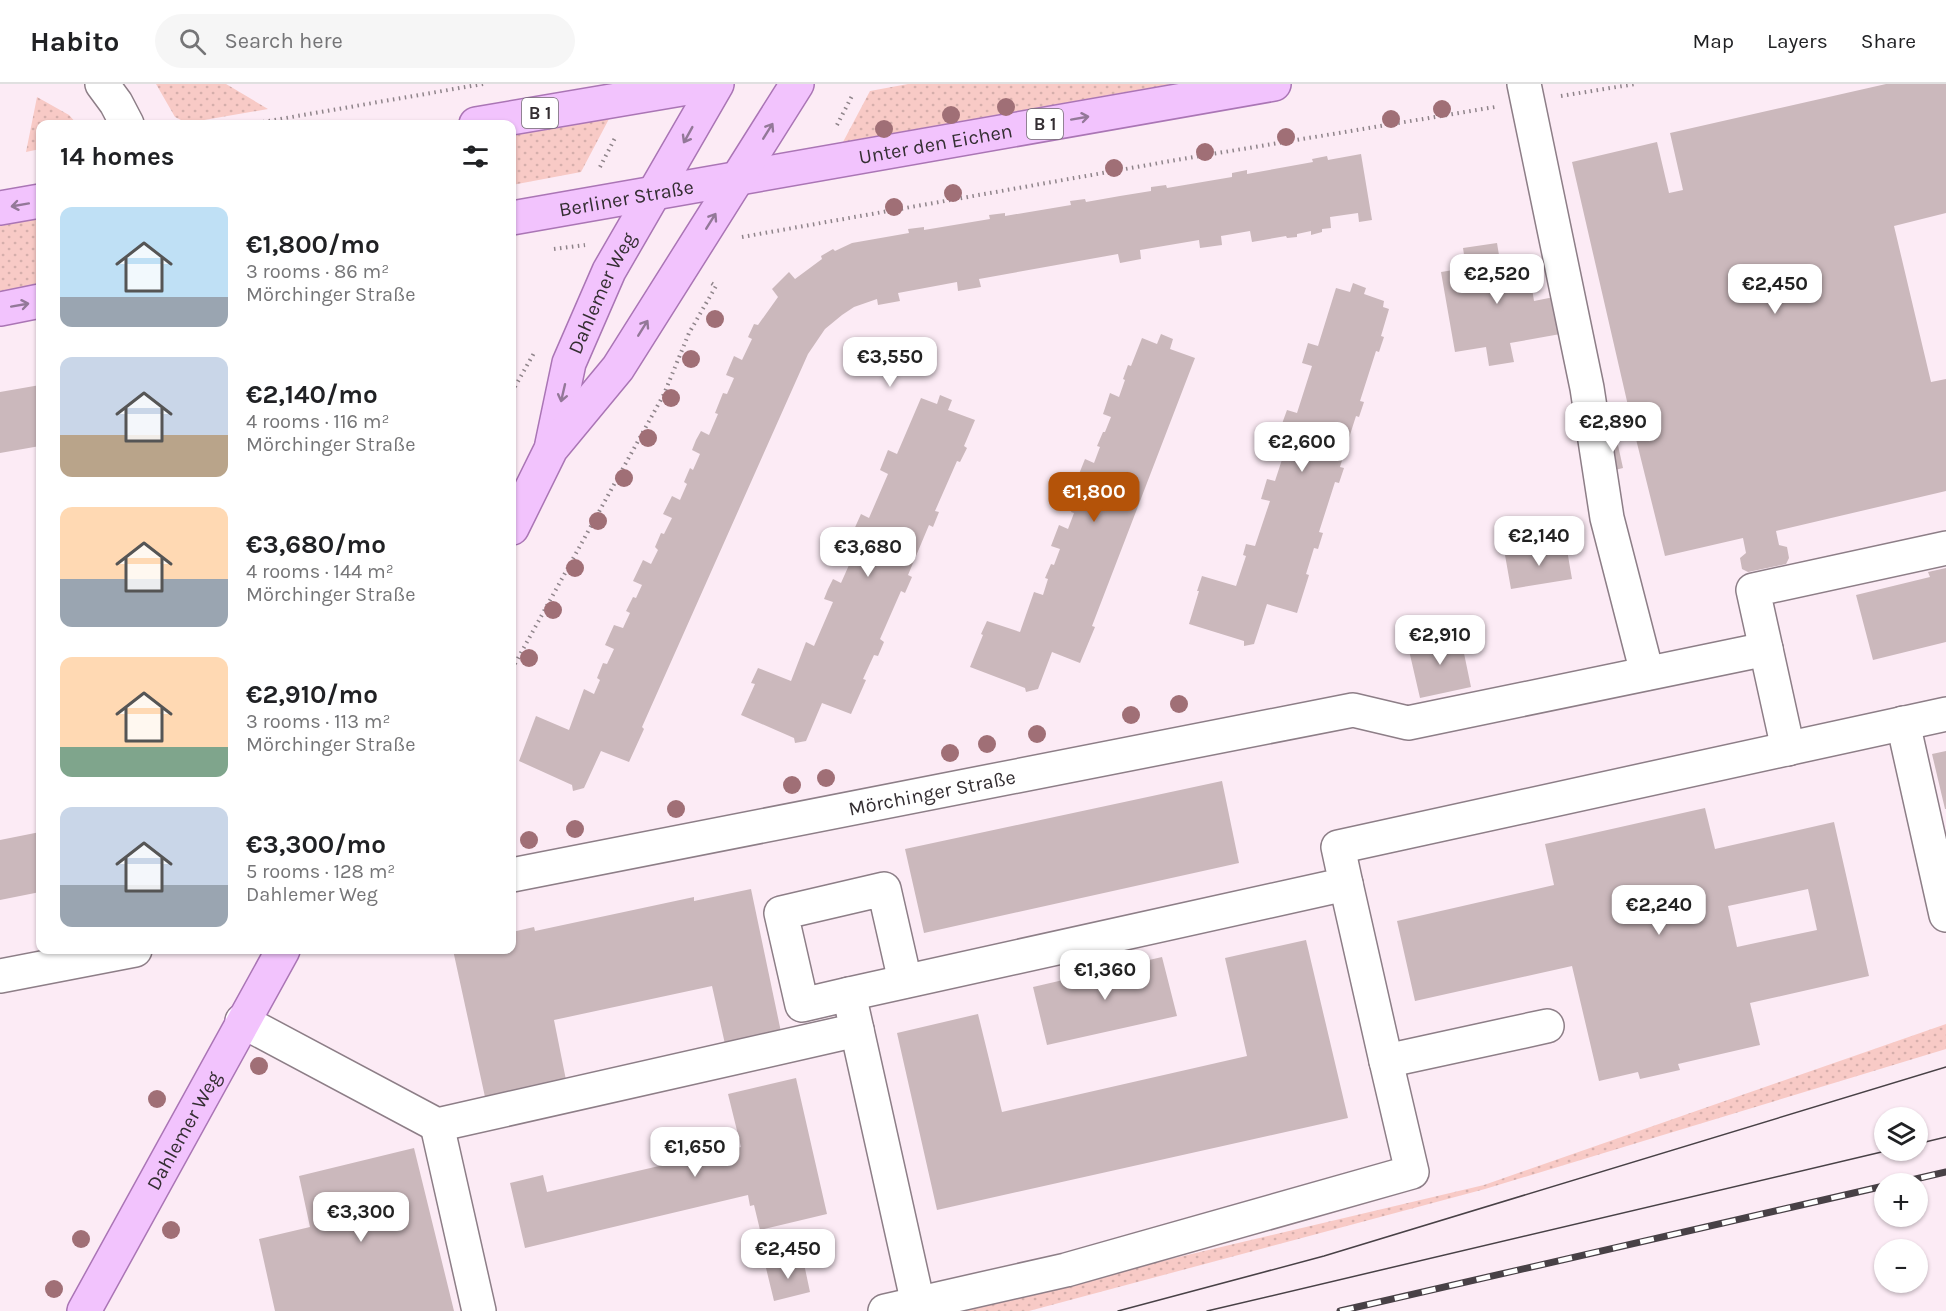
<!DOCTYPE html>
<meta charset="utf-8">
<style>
:root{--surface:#fff;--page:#f6f6f6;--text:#202124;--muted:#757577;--line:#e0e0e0;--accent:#b45309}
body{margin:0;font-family:Karla,sans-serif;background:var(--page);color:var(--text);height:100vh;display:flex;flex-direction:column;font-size:22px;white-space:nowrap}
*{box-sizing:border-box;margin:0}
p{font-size:20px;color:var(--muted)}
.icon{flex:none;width:33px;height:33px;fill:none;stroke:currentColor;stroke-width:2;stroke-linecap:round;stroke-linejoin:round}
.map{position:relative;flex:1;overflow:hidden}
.panel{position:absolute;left:36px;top:36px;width:480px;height:834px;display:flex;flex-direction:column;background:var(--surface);border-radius:12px;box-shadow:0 2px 4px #0004}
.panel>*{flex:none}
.buttons{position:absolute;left:1874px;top:1023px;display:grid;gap:12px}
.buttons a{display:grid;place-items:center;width:54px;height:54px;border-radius:50%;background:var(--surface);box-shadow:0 2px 4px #0004;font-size:30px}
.price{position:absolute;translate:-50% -51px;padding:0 14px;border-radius:12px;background:#fff;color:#222;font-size:20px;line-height:39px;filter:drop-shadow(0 2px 3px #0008)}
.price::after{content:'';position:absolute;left:50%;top:36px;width:18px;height:14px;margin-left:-9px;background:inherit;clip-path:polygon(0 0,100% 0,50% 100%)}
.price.active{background:var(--accent);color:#fff}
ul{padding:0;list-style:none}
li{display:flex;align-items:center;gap:18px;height:150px;padding:0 24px}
li span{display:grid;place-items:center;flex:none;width:168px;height:120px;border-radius:12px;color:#555}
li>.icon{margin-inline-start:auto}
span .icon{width:72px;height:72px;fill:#fffc;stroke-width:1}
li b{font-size:26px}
h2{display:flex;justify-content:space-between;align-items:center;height:72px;padding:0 24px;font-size:26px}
header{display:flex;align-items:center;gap:36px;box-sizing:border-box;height:84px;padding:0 30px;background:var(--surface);border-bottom:2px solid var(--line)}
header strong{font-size:28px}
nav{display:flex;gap:33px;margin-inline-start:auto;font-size:21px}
.search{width:420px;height:54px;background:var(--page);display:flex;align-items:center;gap:15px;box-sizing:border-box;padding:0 21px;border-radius:33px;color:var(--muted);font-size:22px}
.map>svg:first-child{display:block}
.grass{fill:url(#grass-dots)}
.building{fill:#cbb8bc;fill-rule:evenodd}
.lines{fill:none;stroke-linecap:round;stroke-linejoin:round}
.minor-casing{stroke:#8d7e87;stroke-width:36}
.major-casing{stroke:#aa75b5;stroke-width:36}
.path{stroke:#8f848a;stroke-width:4;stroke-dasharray:1.5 4.5;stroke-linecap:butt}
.minor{stroke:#fff;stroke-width:33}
.major{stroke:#f2c3fd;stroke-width:33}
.tram{stroke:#484146;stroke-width:1.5}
.rail-casing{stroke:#484146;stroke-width:7}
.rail{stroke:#fff;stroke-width:4.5;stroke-dasharray:14;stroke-linecap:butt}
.tree{fill:#a06f76}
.oneway{stroke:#937898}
.labels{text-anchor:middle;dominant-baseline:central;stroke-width:4.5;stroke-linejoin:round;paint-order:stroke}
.shield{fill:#fff;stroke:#716d70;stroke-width:1.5}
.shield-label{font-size:18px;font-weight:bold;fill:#342e32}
.street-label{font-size:20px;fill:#342e32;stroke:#fff}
</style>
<header>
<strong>Habito</strong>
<div class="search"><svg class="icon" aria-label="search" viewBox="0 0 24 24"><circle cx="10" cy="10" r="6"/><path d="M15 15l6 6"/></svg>Search here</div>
<nav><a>Map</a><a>Layers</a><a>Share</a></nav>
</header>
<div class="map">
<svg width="1946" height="1227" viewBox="0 0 1946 1227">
<defs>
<pattern id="grass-dots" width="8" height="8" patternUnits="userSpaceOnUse" patternTransform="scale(1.5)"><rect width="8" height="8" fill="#f8cac6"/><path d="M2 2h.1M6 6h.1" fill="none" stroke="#d5aeab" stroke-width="1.8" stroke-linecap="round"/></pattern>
</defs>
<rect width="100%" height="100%" fill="#fcebf5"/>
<path class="grass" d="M156 0H226L268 25 187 39 175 33Z
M908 0H1173L843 58 870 7Z
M37 13 69 31 77 40H40V65L26 68Z
M610 33 581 88 512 101V51Z
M40 134V200L0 208V142Z
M1946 940V965L1485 1105 1029 1227H950L1484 1101Z"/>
<path class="building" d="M1886 0H1946V129L1894 142 1931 298 1946 295V407L1776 447 1779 461 1787 463 1789 474 1786 480 1748 488 1742 485 1740 474 1746 469 1743 454 1665 472 1633 343 1628 344 1625 341 1601 345 1599 336 1623 331 1625 327 1629 326 1572 78 1657 58 1669 109 1683 106 1670 49Z
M1361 70 1372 136 1359 138 1358 129 1330 133 1331 144 1322 145V148L1311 151V147L1297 150V153L1287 154 1286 152 1252 158 1250 147 1221 152 1222 161 1200 164 1199 156 1140 166 1141 175 1120 179 1118 170 979 195 981 203 958 207 957 198 898 209 900 217 878 221 877 215 854 223 842 231 825 245 808 270 642 643 644 645 629 678 601 667 584 704 573 707 572 701 519 677 536 632 569 646 584 605 594 610 600 596 597 594 603 579 607 580 614 565 605 561 614 541 623 544 630 529 626 527 633 513 636 514 642 501 633 497 643 476 651 480 658 466 655 463 661 449 664 450 672 434 663 430 672 412 680 416 687 400 684 398 690 384 693 386 700 370 692 366 696 356 701 347 709 351 718 330 715 329 723 309 727 310 734 294 726 291 734 272 742 276 752 255 748 253 754 240 758 241 778 213 772 205 789 188 795 195 822 175 821 172 833 165 835 167 852 159 909 149 908 145 924 143V146L990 135 989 131 1005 129V132L1071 121 1070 117 1085 115 1086 118 1120 112 1151 107V103L1166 101 1167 104 1232 93V89L1247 86V90L1313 78 1312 75 1327 72 1328 76Z
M1497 159 1500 177 1527 173 1534 217 1559 212 1566 249 1510 259 1514 278 1489 282 1486 263 1455 268 1441 188 1466 184 1463 164Z
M1353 199 1366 204 1364 210 1384 217 1383 223 1389 225 1381 252 1384 253 1379 268 1376 267 1360 317 1364 318 1359 333 1356 332 1348 357 1340 383 1344 384 1339 399 1335 398 1319 448 1323 449 1318 465 1314 464 1306 490 1309 491 1297 529 1267 520 1254 560 1244 562V557L1189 540 1199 507H1197L1202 492 1236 502 1246 472 1243 471 1246 460 1255 462 1270 417 1261 415 1267 395 1275 397 1290 351 1280 348 1283 337 1287 326 1297 329 1312 282 1302 279 1308 259 1318 262 1336 204 1350 208Z
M1161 250 1173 255 1170 265 1195 274 1092 542 1095 543 1080 579 1052 568 1038 605 1026 608 1025 604 970 583 983 551 981 550 987 537 1020 548 1034 508 1043 511 1048 495 1045 494 1051 480 1054 481 1060 465 1051 462 1059 441 1068 445 1074 429 1071 428 1077 413 1080 414 1086 398 1077 395 1085 375 1094 379 1100 363 1097 362 1103 348H1105L1111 333 1103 330 1110 309 1119 313 1125 296 1123 295 1128 281 1131 282 1142 254 1157 260Z
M40 301V362L0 369V308Z
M940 311 952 316 948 326 975 336 964 362 967 364 960 378 957 377 935 427 939 428 933 443 929 441 908 491 912 493 905 509 901 507 880 555 884 558 878 572 874 571 863 595 866 596 851 630 822 619 806 657 795 659 794 654 741 631 755 600 751 599 758 584 791 597 806 558 814 562 833 518 824 515 828 505 833 495 841 499 861 454 852 450 861 430 869 434 888 390 880 386 888 366 897 370 921 314 937 320Z
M1616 352 1623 384 1611 387 1603 355Z
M1566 460 1572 495 1511 505 1505 471Z
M1946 484V558L1873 576 1856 511 1930 493 1928 488Z
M1460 550 1471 603 1420 614 1408 562Z
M1946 667V725H1945L1932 670Z
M1222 697 1239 779 924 849 905 765Z
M1705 724 1715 765 1834 738 1869 892 1750 919 1760 961 1678 980 1680 986 1640 995 1638 988 1599 997 1572 882 1415 917 1397 837 1554 801 1545 760ZM1808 805 1817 846 1737 863 1728 822Z
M40 748V808L0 816V756Z
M751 805 781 948 725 960 712 902 554 936 566 996 485 1013 453 866H512V848L534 843 535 847 694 813V817Z
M1306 856 1348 1034 937 1126 897 949 978 930 1002 1028 1247 972 1225 874Z
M1162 873 1177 932 1047 961 1033 903Z
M796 994 827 1130 760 1146 754 1121 750 1122 748 1111 525 1164 510 1099 543 1091 547 1108 741 1063 728 1010Z
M414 1064 454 1227H275L259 1155 310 1143 299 1092Z
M803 1175 810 1208 774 1217 766 1184Z"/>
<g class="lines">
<defs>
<g id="minor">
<path d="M102 0 116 19 127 40"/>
<path d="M1524 0 1587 304 1607 434 1647 589"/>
<path d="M1903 639 1946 831"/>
<path d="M1788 665 1753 506 1946 464"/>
<path id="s1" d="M512 791 1353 626 1408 639 1766 565"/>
<path d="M1346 800 1386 977 1547 942"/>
<path d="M0 892 135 866"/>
<path d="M849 910 802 921 781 829 884 805 905 897"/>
<path d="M242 937 437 1041 857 946"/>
<path d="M437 1041 479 1227"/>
<path d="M918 1220 849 910 1346 800 1338 763 1946 630"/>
<path d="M885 1227 1066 1186 1412 1088 1386 977"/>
</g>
<g id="major">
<path d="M476 40 711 0"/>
<path d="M0 124 40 117"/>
<path id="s2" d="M512 134 1274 0"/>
<path d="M0 225 40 217"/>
<path id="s3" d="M552 360 569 279 609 187 717 0"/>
<path d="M512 444 551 365 618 284 797 0"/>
<path id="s4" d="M84 1227 283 866"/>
</g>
</defs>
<use href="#minor" class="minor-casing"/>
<use href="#major" class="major-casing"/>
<path class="path" d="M1561 12 1635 0
M251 40 483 0
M837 41 853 10
M600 83 616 52
M742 153 1176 76 1495 23
M554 165 585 161
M512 308 534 269
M512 585 664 310 689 249 716 202 711 199"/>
<use href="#minor" class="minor"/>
<use href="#major" class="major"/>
<path class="tram" d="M1917 1060 1946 1053
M1118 1227 1324 1172 1946 983
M1207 1227 1890 1066"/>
<defs>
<path id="rail" d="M1894 1100 1946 1088
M1340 1227 1884 1102"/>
</defs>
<use href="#rail" class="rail-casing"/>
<use href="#rail" class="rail"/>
</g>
<g class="tree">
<circle cx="1006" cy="23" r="9"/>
<circle cx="1442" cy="25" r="9"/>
<circle cx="951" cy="31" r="9"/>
<circle cx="1391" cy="35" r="9"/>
<circle cx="884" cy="45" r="9"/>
<circle cx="1286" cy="53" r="9"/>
<circle cx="1205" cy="68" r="9"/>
<circle cx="1114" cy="84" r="9"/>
<circle cx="953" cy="109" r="9"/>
<circle cx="894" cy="123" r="9"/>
<circle cx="715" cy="235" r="9"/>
<circle cx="691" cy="275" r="9"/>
<circle cx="671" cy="314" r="9"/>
<circle cx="648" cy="354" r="9"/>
<circle cx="624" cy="394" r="9"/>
<circle cx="598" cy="437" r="9"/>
<circle cx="575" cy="484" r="9"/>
<circle cx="553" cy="526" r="9"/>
<circle cx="529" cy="574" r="9"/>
<circle cx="1179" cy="620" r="9"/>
<circle cx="1131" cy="631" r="9"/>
<circle cx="1037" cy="650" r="9"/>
<circle cx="987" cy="660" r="9"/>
<circle cx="950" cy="669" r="9"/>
<circle cx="826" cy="694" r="9"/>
<circle cx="792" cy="701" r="9"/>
<circle cx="676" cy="725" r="9"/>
<circle cx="575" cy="745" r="9"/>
<circle cx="529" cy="756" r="9"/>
<circle cx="259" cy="982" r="9"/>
<circle cx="157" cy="1015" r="9"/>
<circle cx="171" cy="1146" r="9"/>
<circle cx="81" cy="1155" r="9"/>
<circle cx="54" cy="1205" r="9"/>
</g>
<defs><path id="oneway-shaft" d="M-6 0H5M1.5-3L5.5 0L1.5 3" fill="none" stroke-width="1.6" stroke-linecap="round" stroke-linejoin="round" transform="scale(1.5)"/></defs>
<g class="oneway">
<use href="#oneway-shaft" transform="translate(1080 34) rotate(-10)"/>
<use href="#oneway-shaft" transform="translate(768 47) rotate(-58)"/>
<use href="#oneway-shaft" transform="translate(688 51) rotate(119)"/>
<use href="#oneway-shaft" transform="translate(20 121) rotate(170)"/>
<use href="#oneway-shaft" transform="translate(711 137) rotate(-58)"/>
<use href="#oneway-shaft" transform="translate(20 221) rotate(-10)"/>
<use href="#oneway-shaft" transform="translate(643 244) rotate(-58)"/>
<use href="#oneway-shaft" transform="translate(563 309) rotate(103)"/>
</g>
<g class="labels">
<g class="shield">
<rect x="522" y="14" width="36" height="30" rx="4.5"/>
<rect x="1027" y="25" width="36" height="30" rx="4.5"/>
</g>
<g class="shield-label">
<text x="540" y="29">B 1</text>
<text x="1045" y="40">B 1</text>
</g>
<g class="street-label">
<text stroke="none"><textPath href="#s2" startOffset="430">Unter den Eichen</textPath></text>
<text stroke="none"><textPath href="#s2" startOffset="116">Berliner Straße</textPath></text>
<text stroke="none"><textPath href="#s3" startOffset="160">Dahlemer Weg</textPath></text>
<text stroke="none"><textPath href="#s1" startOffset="428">Mörchinger Straße</textPath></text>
<text stroke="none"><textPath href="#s4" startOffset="206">Dahlemer Weg</textPath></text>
</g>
</g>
</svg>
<div class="buttons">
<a><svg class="icon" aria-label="layers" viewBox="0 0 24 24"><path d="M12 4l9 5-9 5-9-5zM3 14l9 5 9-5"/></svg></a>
<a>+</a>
<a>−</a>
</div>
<b class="price" style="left:1497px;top:221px">€2,520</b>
<b class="price" style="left:1775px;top:231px">€2,450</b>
<b class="price" style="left:890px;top:304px">€3,550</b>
<b class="price" style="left:1613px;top:369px">€2,890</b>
<b class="price" style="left:1302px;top:389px">€2,600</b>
<b class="price active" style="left:1094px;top:439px">€1,800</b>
<b class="price" style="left:1539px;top:483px">€2,140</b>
<b class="price" style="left:868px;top:494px">€3,680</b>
<b class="price" style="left:1440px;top:582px">€2,910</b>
<b class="price" style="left:1659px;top:852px">€2,240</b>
<b class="price" style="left:1105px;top:917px">€1,360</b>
<b class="price" style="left:695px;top:1094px">€1,650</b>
<b class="price" style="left:361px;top:1159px">€3,300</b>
<b class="price" style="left:788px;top:1196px">€2,450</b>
<section class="panel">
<h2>14 homes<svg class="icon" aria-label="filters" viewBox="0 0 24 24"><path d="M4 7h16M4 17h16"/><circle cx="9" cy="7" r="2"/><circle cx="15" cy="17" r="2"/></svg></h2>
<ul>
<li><span style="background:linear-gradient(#bfe0f5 75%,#9aa5b1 0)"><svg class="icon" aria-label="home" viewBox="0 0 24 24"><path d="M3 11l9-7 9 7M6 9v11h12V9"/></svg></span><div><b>€1,800/mo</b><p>3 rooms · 86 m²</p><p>Mörchinger Straße</p></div></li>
<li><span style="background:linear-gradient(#c9d6e8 65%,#b9a48a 0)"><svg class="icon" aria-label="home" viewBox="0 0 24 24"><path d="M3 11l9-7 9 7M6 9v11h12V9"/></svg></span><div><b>€2,140/mo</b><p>4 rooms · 116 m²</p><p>Mörchinger Straße</p></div></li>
<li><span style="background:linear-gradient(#ffd9b3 60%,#9aa5b1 0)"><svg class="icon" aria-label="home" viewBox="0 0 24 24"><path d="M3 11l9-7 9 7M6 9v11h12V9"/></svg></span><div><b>€3,680/mo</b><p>4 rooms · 144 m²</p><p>Mörchinger Straße</p></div></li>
<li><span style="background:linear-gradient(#ffd9b3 75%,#7fa58c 0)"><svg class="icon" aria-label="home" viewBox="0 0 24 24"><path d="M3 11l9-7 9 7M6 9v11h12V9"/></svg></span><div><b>€2,910/mo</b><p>3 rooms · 113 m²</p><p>Mörchinger Straße</p></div></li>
<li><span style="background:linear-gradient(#c9d6e8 65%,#9aa5b1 0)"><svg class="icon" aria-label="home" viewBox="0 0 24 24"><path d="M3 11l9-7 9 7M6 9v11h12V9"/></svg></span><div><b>€3,300/mo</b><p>5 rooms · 128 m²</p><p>Dahlemer Weg</p></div></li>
</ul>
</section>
</div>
